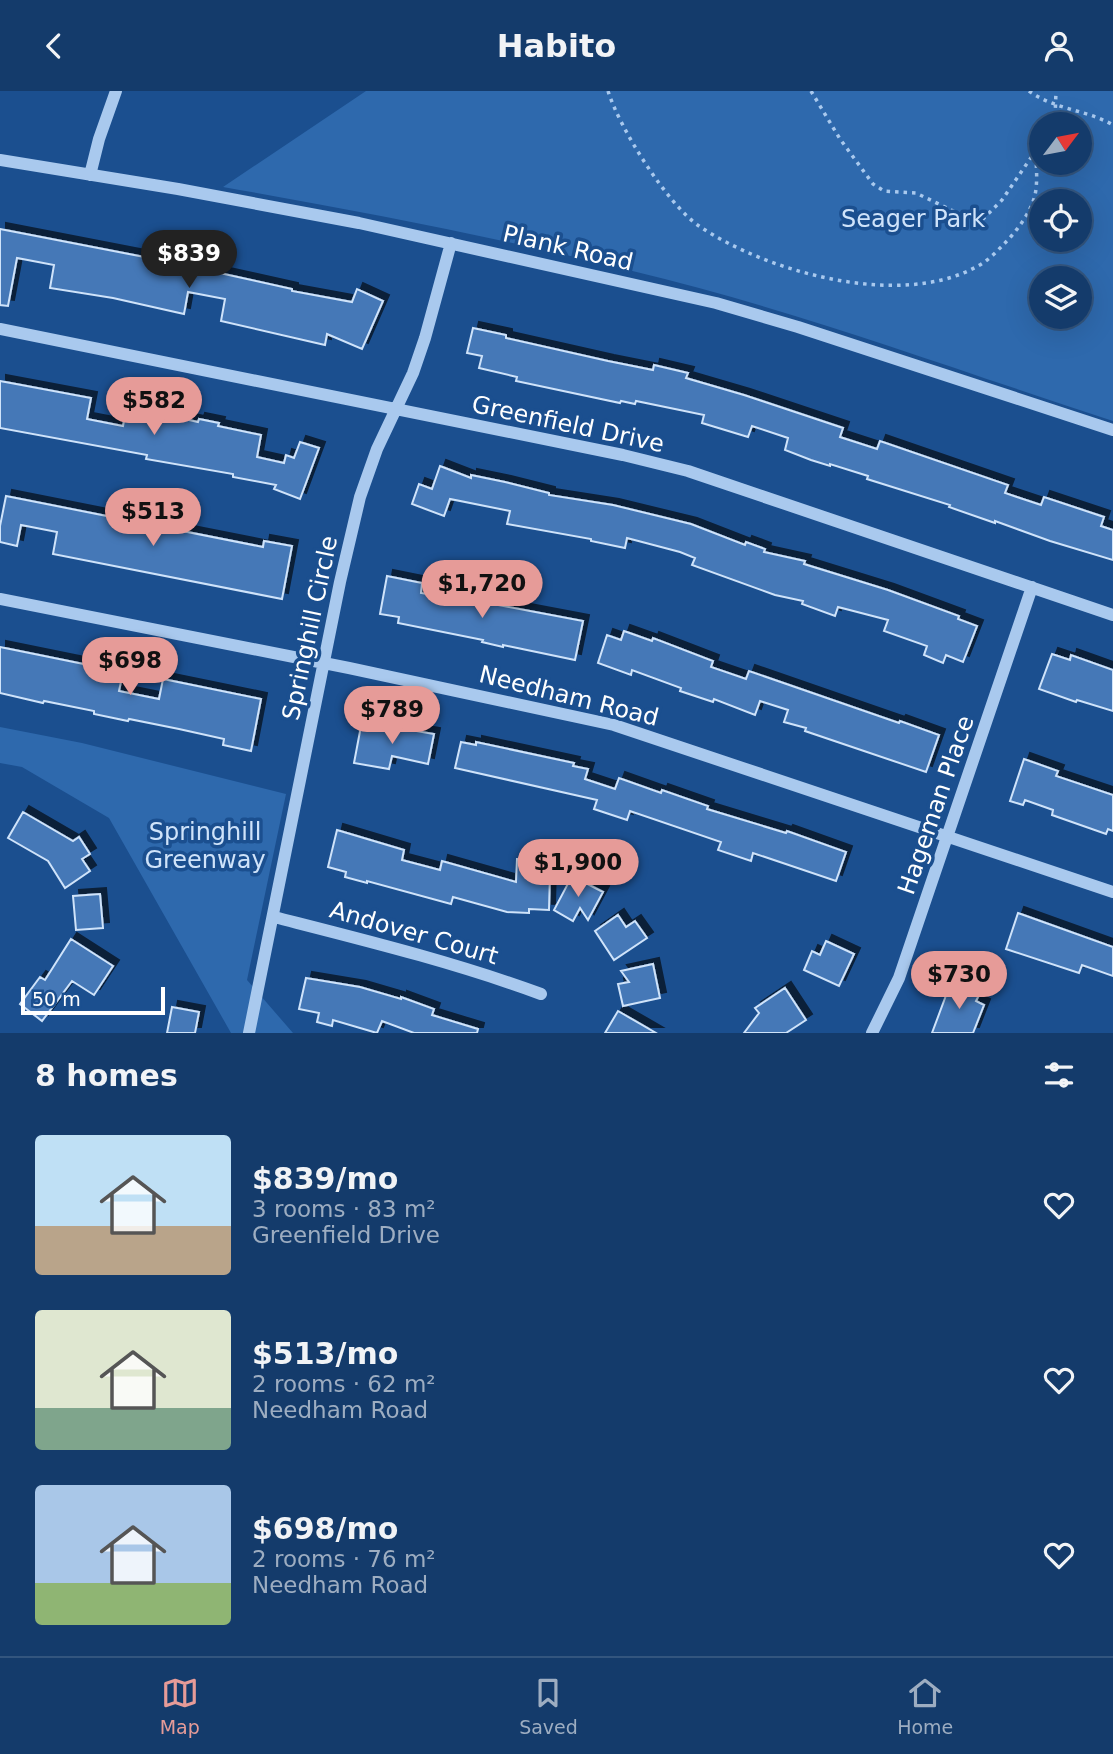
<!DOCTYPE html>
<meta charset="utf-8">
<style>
:root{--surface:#143b6b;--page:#1d4271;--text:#f1f3f6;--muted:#9dadc1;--line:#33557e;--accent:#e69b98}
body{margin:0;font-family:"DejaVu Sans",sans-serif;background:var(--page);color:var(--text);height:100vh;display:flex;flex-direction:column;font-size:26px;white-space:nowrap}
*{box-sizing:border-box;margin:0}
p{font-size:23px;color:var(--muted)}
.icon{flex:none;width:38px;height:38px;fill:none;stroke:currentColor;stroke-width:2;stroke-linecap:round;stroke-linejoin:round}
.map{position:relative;height:942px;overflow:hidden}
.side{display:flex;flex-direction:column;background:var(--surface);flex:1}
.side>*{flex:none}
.needle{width:46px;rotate:58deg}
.fabs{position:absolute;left:1029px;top:21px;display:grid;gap:14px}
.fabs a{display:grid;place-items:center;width:63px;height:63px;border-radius:50%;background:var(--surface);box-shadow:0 7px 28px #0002,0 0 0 2px var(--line);font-size:35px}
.scale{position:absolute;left:21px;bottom:18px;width:144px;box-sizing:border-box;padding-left:7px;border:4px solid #fff;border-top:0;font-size:19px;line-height:24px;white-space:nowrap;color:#fff;-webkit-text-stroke:5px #1b4f8f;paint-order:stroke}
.price{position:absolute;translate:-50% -60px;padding:0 16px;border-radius:24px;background:var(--accent);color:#111;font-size:23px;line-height:46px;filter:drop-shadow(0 2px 4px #0008)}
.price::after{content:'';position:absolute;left:50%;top:42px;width:21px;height:16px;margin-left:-10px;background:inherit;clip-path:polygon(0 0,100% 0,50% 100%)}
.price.current{background:#222;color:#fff}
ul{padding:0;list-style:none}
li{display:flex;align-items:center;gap:21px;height:175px;padding:0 35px}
li span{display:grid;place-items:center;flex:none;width:196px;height:140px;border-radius:7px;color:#555}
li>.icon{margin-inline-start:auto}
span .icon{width:84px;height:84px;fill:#fffc;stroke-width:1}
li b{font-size:30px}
h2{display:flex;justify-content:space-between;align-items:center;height:84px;padding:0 35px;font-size:30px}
header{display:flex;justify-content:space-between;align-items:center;height:91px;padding:0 35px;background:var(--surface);font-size:32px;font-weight:800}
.tab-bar{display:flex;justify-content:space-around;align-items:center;height:98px;border-top:2px solid var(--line);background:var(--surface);font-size:19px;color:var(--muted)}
.tab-bar a{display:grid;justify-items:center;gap:4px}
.tab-bar .current{color:var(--accent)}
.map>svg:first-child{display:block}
.green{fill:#2e69ad;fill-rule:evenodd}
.building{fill:#4478b7;stroke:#cfe3fa;stroke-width:2;filter:url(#shadow)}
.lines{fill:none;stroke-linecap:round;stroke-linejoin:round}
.path{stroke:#a9c9ee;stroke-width:3.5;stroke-dasharray:3.5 5;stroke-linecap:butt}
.minor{stroke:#a9c9ee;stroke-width:12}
.labels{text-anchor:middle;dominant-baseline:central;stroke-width:7;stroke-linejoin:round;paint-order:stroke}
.park-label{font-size:24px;fill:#cfe3fa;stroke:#1b4f8f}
.street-label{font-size:24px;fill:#fff;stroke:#1b4f8f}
</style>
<header><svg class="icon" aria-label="back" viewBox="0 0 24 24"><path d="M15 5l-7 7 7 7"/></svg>Habito<svg class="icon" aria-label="person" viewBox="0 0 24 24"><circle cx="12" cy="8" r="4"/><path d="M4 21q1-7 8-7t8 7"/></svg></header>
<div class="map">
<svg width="1113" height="942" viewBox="0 0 1113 942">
<defs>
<filter id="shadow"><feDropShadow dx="6" dy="-6" stdDeviation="0" flood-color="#0009"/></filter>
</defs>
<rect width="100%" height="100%" fill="#1b4f8f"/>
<path class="green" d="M366 0H1113V330C975 285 839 235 699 197 542 155 383 124 223 96ZM1041 33H1080V72H1041ZM1041 110H1080V149H1041ZM1041 187H1080V226H1041Z
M0 636 82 652 286 703 247 889 293 942H231L109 727 22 676 0 672Z"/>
<path class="building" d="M0 138 165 170 292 198V200L352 211 357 198 383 210 362 258 327 243 325 254 221 230 225 208 188 201 184 223 113 207 50 197 54 174 17 167 8 215 0 214Z
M473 237 506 244V247L608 270 653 279 654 274 688 282 686 287 744 304 843 337 840 346 877 358 880 350 1008 394 1005 402 1041 414 1044 406 1104 426 1101 435 1113 439V469L1050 450 995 430V432L949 416 950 414 867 388 868 385 830 373V375L811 369 785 359 788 347 752 335 748 346 702 332 704 324 636 310 635 313 621 310 620 312 516 290 517 286 479 277 482 265 467 262Z
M0 290 91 307 87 328 123 335 127 315 198 331 199 328 219 332 218 335 261 344 257 366 284 372 286 364 294 367 300 351 319 357 300 408 274 398 276 394 233 386V383L146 368 147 364 0 337Z
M440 375 471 387V384L505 391 549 402V404L613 414 691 433 745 454 746 451 765 458 764 461 805 470 804 473 888 499 959 525 958 528 977 535 963 571 946 564 943 572 924 564 927 555 884 540 888 529 838 516 835 525 802 513 803 510 775 504 692 474 695 467 680 461 627 447 625 457 591 450V448L507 433 510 420 450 408 444 425 412 413 419 393 432 398Z
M6 405 263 456 264 450 292 455 282 508 53 463 57 441 21 434 17 455 0 451V435Z
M387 485 422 492 421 502 477 512V510L583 530 575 569 503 554V556L482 551 483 549 398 532 399 526 380 523Z
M624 540 652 550 653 547 713 570 711 576 746 588 749 580 899 632 900 630 939 644 926 681 805 640 806 637 784 631 788 619 760 610 755 624 714 608 713 611 680 600 681 597 632 579 631 584 598 572 607 544 621 549Z
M0 556 123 581 119 600 159 608 163 588 261 608 251 660 223 654 224 648 179 638 129 628 128 630 94 623V620L44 610 43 612 0 602Z
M1052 563 1070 569 1071 564 1113 579V620L1077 609 1076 611 1039 598Z
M381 634 434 643 428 673 392 665 389 678 354 672 361 635 380 639Z
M461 651 476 654V651L574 672 573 675 588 678 585 688 615 698 619 687 661 702 662 699 708 715 707 718 786 742 787 740 846 761 836 790 753 762 751 770 718 759 721 751 630 720 627 729 594 718 597 709 455 677Z
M1024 668 1058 680 1056 685 1113 704V740L1108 738 1106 743 1052 724 1053 719 1025 709 1023 714 1010 710Z
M23 721 73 750 79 746 90 763 82 768 90 780 65 797 48 770 8 747Z
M337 739 404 759 402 769 440 779 442 770 516 791 517 768 534 769V780L550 781 549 819 529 818V822L507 821 453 806 451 813 367 790V792L345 786 346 781 328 776Z
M572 785 603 801 588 829 580 817 573 830 554 819Z
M100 803 103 837 76 839 73 805Z
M1018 822 1113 856V885L1082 874 1079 882 1006 858Z
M618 824 626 836 635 830 647 847 614 869 595 840Z
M71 848 113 875 94 904 72 890 42 930 20 913 40 886 45 889Z
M826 850 854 863 839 895 804 879 812 860 820 864Z
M653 873 660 907 623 915 618 893 629 891 621 880Z
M306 887 360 896 401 908V906L434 918 432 924 478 938 477 942H414L382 930 377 942 333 929 332 935 317 931 319 922 299 918Z
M951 891 980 902 976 910 984 914 973 942H932Z
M785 897 806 929 786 942H744L759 922 755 917Z
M172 916 199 921 195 942H167Z
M618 920 656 942H605Z"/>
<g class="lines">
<path class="path" d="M608 0C619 36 667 113 699 135 767 181 899 218 976 176 987 171 996 161 1004 153 1017 140 1031 121 1035 104 1038 90 1036 75 1036 61
M811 0 840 48 873 93 884 100 916 102 972 129 983 128 1002 109 1041 52
M1029 0C1055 19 1085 18 1113 34
M1052 33 1055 28 1056 0"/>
<path class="minor" d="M0 69 178 98 359 132 716 212 798 236 1113 339
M90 84 99 48 116 0
M0 238 623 364 688 380 1113 524
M0 508 349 577 614 634 1113 801
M274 826C364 849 454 871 541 903
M249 942 340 491 360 406 377 358 413 282 425 247 451 152
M872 942 899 887 1032 496"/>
</g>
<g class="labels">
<g class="park-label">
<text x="913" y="128">Seager Park</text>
<text x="205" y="741">Springhill<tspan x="205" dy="28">Greenway</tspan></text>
</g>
<g class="street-label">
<text transform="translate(568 157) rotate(13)">Plank Road</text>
<text transform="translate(568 333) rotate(12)">Greenfield Drive</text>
<text transform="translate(310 537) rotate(-78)">Springhill Circle</text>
<text transform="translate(569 605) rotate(14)">Needham Road</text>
<text transform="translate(936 714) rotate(-71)">Hageman Place</text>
<text transform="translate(414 842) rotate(16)">Andover Court</text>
</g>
</g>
</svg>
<div class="fabs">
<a><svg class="needle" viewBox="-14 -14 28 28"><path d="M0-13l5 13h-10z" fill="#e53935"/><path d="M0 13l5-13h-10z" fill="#9dadc1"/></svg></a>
<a><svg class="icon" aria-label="locate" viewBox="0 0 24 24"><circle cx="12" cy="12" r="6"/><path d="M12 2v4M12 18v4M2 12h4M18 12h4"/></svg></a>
<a><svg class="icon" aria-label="layers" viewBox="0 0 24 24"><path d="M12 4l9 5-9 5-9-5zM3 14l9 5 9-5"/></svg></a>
</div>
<div class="scale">50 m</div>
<b class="price current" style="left:189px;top:199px">$839</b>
<b class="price" style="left:154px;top:346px">$582</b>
<b class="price" style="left:153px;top:457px">$513</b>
<b class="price" style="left:482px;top:529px">$1,720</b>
<b class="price" style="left:130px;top:606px">$698</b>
<b class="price" style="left:392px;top:655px">$789</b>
<b class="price" style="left:578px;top:808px">$1,900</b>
<b class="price" style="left:959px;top:920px">$730</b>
</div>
<section class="side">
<h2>8 homes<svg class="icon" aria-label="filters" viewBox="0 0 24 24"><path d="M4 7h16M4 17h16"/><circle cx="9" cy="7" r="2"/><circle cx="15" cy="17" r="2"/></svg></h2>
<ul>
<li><span style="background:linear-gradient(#bfe0f5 65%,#b9a48a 0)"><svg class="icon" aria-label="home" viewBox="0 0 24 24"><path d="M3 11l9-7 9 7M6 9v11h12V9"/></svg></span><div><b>$839/mo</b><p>3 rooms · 83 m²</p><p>Greenfield Drive</p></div><svg class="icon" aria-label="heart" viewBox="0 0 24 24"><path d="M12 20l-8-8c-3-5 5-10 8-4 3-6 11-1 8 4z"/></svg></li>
<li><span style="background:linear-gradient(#dfe7d0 70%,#7fa58c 0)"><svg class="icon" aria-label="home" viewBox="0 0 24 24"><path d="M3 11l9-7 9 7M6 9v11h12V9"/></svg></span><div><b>$513/mo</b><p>2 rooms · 62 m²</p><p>Needham Road</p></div><svg class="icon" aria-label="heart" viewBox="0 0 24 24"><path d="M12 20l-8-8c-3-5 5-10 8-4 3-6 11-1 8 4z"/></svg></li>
<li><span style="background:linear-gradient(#a9c7e8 70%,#8fb573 0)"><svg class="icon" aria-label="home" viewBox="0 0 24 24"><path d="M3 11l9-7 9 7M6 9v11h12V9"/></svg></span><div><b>$698/mo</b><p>2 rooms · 76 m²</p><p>Needham Road</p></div><svg class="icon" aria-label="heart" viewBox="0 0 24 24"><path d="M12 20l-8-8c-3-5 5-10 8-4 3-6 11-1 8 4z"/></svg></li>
</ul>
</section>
<nav class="tab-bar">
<a class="current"><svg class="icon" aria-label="map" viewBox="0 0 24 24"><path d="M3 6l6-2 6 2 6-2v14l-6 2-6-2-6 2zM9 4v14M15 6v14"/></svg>Map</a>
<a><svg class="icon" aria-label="saved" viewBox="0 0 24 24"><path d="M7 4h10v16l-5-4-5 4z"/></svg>Saved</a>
<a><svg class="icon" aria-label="home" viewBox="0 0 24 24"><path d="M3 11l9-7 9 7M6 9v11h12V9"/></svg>Home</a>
</nav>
